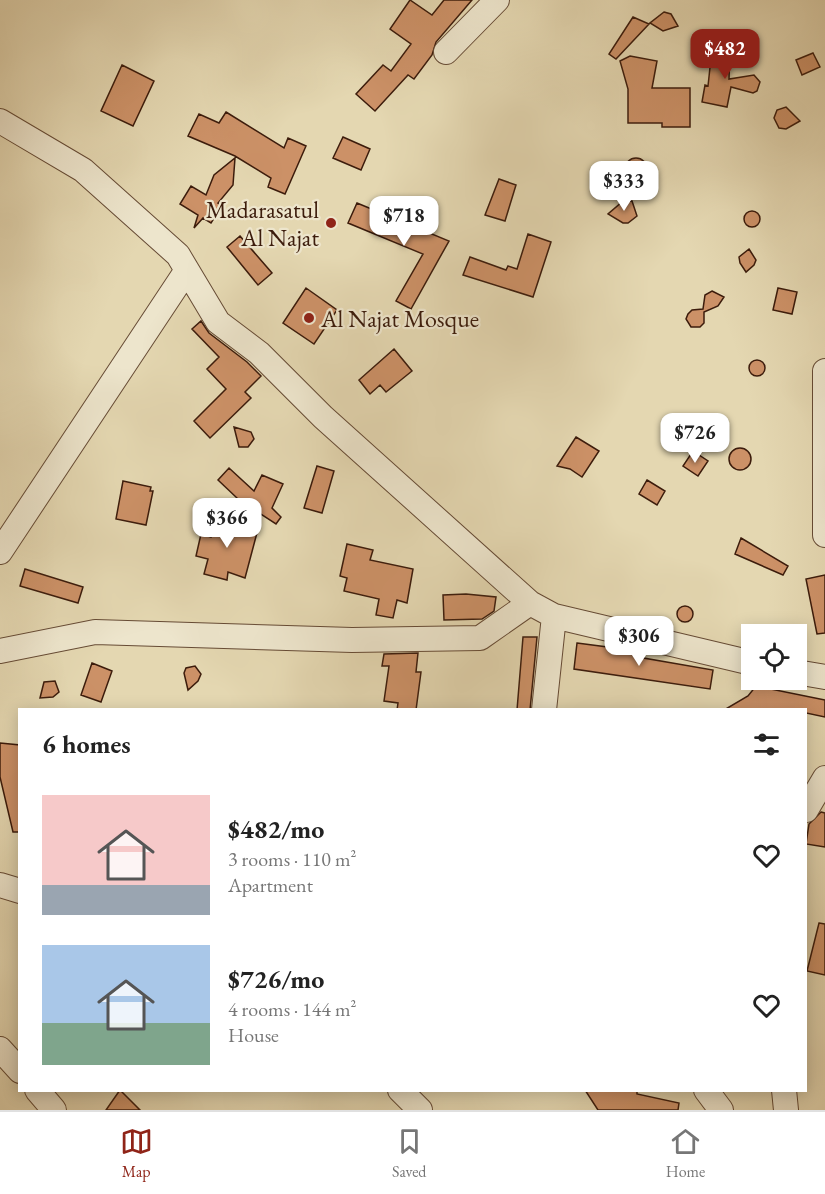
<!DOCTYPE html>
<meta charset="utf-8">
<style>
:root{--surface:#fff;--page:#f2f2f2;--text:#222;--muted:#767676;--line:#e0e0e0;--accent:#8f2418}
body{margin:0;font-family:"EB Garamond",serif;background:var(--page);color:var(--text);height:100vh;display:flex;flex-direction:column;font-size:22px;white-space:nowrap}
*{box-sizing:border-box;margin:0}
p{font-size:20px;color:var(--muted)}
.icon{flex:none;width:33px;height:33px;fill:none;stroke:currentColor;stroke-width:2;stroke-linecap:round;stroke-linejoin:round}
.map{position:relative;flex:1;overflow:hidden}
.panel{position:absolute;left:18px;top:708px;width:789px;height:384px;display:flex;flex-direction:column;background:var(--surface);border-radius:0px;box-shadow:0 3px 15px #0003}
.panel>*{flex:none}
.controls{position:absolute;left:741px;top:624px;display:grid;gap:12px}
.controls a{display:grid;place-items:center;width:66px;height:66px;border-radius:0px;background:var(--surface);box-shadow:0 3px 15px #0003;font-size:30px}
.price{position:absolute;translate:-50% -51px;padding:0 14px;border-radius:12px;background:#fff;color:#222;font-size:20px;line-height:39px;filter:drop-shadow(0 2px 3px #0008)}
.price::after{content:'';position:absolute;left:50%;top:36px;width:18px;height:14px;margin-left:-9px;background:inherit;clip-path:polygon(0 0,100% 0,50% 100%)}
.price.selected{background:var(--accent);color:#fff}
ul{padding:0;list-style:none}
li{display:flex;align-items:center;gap:18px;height:150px;padding:0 24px}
li span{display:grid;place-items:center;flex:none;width:168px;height:120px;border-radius:0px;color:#555}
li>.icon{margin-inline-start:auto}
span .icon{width:72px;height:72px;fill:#fffc;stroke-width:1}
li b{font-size:26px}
h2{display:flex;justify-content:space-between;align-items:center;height:72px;padding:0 24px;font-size:26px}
.dock{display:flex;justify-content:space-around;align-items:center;height:84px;border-top:2px solid var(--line);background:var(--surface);font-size:16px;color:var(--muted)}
.dock a{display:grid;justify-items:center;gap:3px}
.dock .selected{color:var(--accent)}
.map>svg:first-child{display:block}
.building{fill:#cc9167;stroke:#3c1c0c;stroke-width:1.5}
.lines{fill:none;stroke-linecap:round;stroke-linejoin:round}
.minor-casing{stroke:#664b35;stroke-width:26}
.minor{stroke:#ede5cc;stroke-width:24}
.poi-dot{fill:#8f2418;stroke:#ede5cc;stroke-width:2}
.labels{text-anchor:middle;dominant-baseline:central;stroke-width:4.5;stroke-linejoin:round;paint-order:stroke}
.poi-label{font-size:24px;fill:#3c1c0c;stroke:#ede5cc;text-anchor:end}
</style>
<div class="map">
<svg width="825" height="1110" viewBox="0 0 825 1110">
<rect width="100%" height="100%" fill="#e4d7b1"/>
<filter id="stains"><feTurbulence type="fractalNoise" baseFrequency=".00333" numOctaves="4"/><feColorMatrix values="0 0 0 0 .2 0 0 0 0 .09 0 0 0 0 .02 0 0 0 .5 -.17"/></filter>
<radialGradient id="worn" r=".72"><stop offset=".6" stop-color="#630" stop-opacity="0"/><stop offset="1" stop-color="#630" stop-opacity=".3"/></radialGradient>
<path class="building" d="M410 0 432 15 444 0H472L436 42 432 55 414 79 408 75 375 111 356 94 383 65 391 71 411 44 390 29Z
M664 12 671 14 678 26 663 31 650 23Z
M633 17 649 24 616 59 609 54Z
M723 47 730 50 729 79 754 75 760 82 757 91 753 93 731 87 727 107 702 102 705 85 708 86 712 49Z
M813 53 820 67 802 75 796 60Z
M630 56 657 61 652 88H690V127H662V123H628V89L620 61Z
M122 65 154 81 133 126 101 111Z
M786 107 800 121 786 129 779 128 774 118 777 110Z
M226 112 284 148 288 138 306 146 285 194 268 187 271 178 235 156 188 136 199 114 219 123Z
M343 137 370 149 361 170 333 158Z
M235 158 233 185 218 203 222 206 211 223 203 218 194 228 198 215 180 204 191 186 206 195 214 175Z
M625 169a11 11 0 1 1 22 0a11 11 0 1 1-22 0Z
M499 179 516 185 505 221 485 215Z
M632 201 637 216 628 223H623L608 214 622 202Z
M357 203 449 241 411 309 396 301 423 254 348 223Z
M744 219a8 8 0 1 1 16 0a8 8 0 1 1-16 0Z
M528 234 551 242 533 297 463 275 470 257 506 270 508 266 517 269Z
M240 236 272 273 258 285 227 247Z
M749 249 756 260 754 265 746 272 740 263 739 257Z
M306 288 337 310 314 344 283 323Z
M778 288 797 292 792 314 773 310Z
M712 291 724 297 718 306 704 312V323L700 327H691L686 319 688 314 692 310 703 309 705 295Z
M201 321 209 333 247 362 261 376 245 392 251 398 210 438 194 421 226 389 207 369 219 357 192 329Z
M394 349 412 371 386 392 380 385 370 394 359 380Z
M749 368a8 8 0 1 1 16 0a8 8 0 1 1-16 0Z
M234 427 251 432 254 439 248 447H239Z
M576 437 599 451 582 477 570 469 557 466Z
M729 459a11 11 0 1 1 22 0a11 11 0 1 1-22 0Z
M693 451 708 461 698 476 683 466Z
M317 466 334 471 322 513 304 508Z
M229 468 254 491 262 475 283 484 272 508 281 517 276 524 238 499 218 480Z
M647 480 665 491 657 505 639 494Z
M123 481 151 487 150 491H153L146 525 116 519Z
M216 518 258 529 245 578 228 572 227 580 204 574 208 559 196 556 201 534 211 537Z
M741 538 788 566 783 575 735 554Z
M347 544 373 550 370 560 413 569 407 603 397 600 393 618 376 615 379 599 344 591 347 578 340 576Z
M25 569 83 587 78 603 20 586Z
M825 575V633L817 634 806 579Z
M466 594 496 597 494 611 482 619 444 620 443 595Z
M677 614a8 8 0 1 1 16 0a8 8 0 1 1-16 0Z
M523 637H537L530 710H517Z
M577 643 638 651V657L713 670 710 689 574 669Z
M418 653 416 672H421L416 710H397L398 703 384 701 389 666H382L384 654Z
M92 663 112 671 101 702 81 695Z
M195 666 201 674 198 681 188 690 184 673 186 668Z
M55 681 59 692 53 697 40 698 44 682Z
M756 686 825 700V717L806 713V710H724L748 696Z
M0 743 20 745V832H13L0 777Z
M821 812 825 813V847L806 844 809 824Z
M819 923 825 924V975L807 971Z
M120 1090 140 1110H106Z
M585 1090H637V1094L679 1103 678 1110H598Z"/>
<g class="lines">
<defs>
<path id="minor" d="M446 52 497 0
M0 121 83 170 178 255 218 322 259 353 323 417 530 603 554 616 752 663
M825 371V535
M0 552 187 270
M0 651 95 632 352 640 480 638 530 603
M796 672 825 677
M544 710 554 616
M806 810 825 778
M0 885 20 891
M0 1049 20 1071
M37 1090 54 1110
M400 1090 420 1110
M706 1090 721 1110
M784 1090 786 1110"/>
</defs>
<use href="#minor" class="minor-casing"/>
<use href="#minor" class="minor"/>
</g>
<g class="poi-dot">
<circle cx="331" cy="223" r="6"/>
<circle cx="309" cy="318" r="6"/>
</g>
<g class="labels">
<g class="poi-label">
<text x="319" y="209">Madarasatul<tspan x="319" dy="28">Al Najat</tspan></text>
<text x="321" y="318" text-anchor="start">Al Najat Mosque</text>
</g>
</g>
<rect width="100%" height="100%" filter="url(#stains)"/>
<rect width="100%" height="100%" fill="url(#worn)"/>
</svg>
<div class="controls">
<a><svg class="icon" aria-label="locate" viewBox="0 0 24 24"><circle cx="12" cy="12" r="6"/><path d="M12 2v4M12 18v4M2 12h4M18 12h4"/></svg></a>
</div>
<b class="price selected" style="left:725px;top:80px">$482</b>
<b class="price" style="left:624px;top:212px">$333</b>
<b class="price" style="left:404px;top:247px">$718</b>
<b class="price" style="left:695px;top:464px">$726</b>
<b class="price" style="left:227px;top:549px">$366</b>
<b class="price" style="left:639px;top:667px">$306</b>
<section class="panel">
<h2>6 homes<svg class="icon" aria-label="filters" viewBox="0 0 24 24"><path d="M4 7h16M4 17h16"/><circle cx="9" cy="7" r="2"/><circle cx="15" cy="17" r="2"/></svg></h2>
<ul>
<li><span style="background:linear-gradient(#f6c9c9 75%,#9aa5b1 0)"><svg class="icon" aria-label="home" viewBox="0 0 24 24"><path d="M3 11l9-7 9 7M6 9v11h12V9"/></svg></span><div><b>$482/mo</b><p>3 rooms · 110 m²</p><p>Apartment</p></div><svg class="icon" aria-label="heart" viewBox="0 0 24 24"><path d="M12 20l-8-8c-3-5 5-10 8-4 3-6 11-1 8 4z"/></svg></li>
<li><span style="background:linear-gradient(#a9c7e8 65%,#7fa58c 0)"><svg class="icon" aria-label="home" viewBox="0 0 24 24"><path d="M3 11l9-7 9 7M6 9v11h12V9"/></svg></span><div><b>$726/mo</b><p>4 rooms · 144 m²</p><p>House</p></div><svg class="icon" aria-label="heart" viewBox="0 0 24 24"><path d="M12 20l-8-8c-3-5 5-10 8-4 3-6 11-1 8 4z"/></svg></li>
</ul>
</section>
</div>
<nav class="dock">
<a class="selected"><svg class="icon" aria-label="map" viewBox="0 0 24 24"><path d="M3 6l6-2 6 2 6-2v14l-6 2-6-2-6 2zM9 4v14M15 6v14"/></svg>Map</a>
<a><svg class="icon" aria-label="saved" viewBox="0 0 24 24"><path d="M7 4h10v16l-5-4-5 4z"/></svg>Saved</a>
<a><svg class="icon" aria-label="home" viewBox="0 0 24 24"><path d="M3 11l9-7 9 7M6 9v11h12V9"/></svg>Home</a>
</nav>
